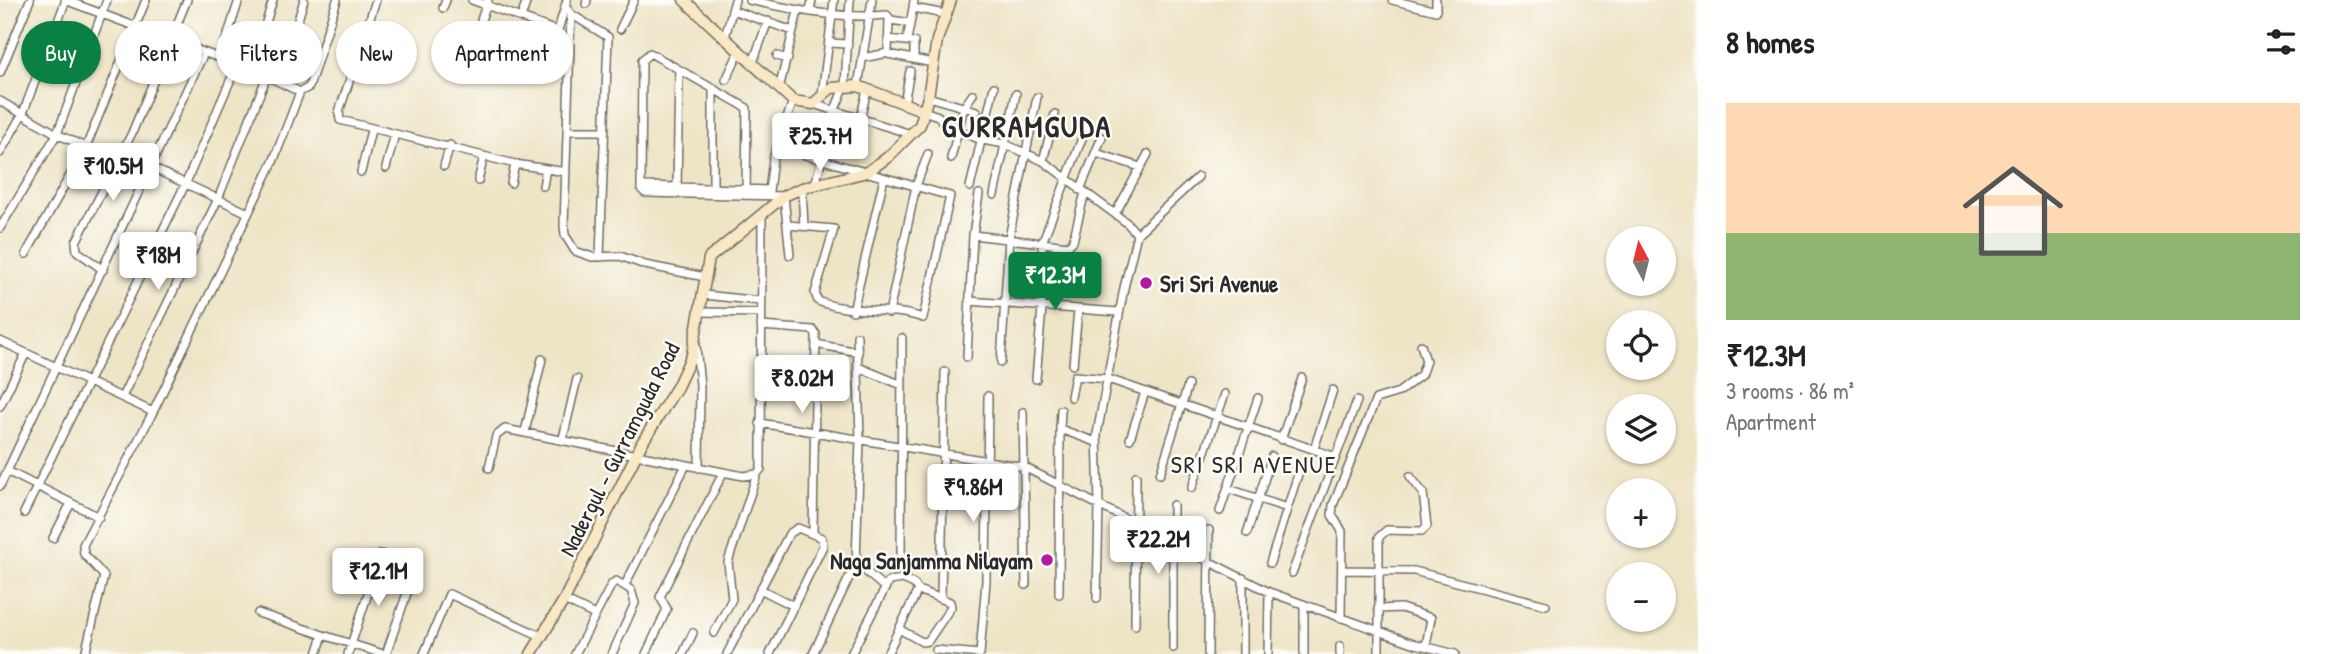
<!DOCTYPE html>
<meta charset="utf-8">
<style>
:root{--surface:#fff;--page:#f6f6f6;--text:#222;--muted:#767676;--accent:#0b8043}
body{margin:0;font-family:"Patrick Hand",sans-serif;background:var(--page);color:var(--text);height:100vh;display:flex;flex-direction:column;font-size:26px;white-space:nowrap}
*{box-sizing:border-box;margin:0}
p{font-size:23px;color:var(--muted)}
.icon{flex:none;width:38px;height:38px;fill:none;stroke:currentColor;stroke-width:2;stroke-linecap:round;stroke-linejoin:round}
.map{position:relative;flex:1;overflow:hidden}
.drawer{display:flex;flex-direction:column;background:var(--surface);width:630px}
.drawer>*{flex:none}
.guide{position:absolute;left:21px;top:21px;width:665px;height:63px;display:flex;gap:14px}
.needle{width:46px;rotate:353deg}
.buttons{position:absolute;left:1606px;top:226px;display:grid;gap:14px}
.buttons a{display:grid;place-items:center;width:70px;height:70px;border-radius:50%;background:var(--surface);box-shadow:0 2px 5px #0004;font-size:35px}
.price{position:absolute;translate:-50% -60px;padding:0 16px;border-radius:7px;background:#fff;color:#222;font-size:23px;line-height:46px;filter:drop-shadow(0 2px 4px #0008)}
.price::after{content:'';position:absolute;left:50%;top:42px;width:21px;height:16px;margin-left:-10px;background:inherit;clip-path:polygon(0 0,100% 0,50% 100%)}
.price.active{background:var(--accent);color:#fff}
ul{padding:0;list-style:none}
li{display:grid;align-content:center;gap:14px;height:371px;padding:0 28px}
li span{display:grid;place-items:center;height:217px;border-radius:0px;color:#555}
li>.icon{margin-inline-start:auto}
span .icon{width:126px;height:126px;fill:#fffc;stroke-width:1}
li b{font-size:30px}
h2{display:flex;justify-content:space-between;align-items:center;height:84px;padding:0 28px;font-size:30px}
.pill{padding:0 24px;border-radius:32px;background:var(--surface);box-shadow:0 2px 5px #0004;font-size:24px;line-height:63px}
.pill.active{background:var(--accent);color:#fff}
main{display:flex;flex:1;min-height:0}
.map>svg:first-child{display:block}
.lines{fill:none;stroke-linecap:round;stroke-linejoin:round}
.street-casing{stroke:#6f6c61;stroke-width:10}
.secondary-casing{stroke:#6f6c61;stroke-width:13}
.street{stroke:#fff;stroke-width:7}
.secondary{stroke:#fae7c3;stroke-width:10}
.poi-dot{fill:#b5179e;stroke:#fdfcf7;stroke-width:2.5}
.labels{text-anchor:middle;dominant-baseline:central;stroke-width:5;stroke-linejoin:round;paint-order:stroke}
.poi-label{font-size:23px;font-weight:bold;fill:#2b2b2b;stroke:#fdfcf7;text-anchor:start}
.street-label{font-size:23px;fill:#2b2b2b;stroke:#fdfcf7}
.neighbourhood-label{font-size:24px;letter-spacing:2px;fill:#2b2b2b;stroke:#fdfcf7}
.district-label{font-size:30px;font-weight:bold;letter-spacing:2px;fill:#2b2b2b;stroke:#fdfcf7}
</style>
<main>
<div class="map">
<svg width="1698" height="654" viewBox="0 0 1698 654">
<rect width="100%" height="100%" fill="#fdfcf7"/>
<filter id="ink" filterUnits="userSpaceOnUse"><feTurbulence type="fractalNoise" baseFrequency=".0143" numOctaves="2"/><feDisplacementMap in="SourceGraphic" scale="14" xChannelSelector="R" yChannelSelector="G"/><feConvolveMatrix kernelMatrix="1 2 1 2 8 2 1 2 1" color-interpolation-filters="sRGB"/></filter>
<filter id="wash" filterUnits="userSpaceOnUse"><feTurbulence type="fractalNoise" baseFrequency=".00686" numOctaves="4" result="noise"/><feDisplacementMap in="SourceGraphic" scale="28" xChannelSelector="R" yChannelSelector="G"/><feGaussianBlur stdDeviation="1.57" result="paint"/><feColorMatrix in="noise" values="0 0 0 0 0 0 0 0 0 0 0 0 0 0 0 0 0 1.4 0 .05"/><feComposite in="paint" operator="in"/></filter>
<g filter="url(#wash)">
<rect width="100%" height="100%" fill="#eee4c6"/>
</g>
<g filter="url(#ink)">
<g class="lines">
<defs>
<path id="street" d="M65 0 267 76 300 92 309 87 337 0
M376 0 339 112 340 120 515 164 566 172
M472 0 557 31
M749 0C795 10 840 19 887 15L891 20 910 23
M914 0 913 8 945 14
M1392 0 1436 11V0
M586 4 587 0
M565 6 571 14 564 225 565 235 575 251 592 257 620 256 645 265 705 277
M443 8 446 0
M732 10 793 31
M810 12 812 0
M571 14 608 37 600 257
M521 18 527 0
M889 19 888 54 933 63
M481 20 488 0
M620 29 634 0
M725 37 735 0
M888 39 914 42V59
M907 40 913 8
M829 43 848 44
M553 47 567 0
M777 56 788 59
M862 58 888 53
M220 59 239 0
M752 65 768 21
M251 70 273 0
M0 73 30 0
M726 80 739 52
M279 82 304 0
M858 86 872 0
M713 88V192
M779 89 798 11
M822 95 834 0
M928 97 977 111
M0 101 57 134 118 162
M904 103 910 71
M813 104 911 134
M924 111 938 116 947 126 958 131 982 140 1005 144 1043 161 1127 223 1137 234
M568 131H604
M857 133 867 90
M780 148 950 196 923 318C888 306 852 315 818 301L815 293 834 229 788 225
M0 153 23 113 66 0
M1096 153 1140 167
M951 158 964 107 973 94
M1043 161 1055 114
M444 166 450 145
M150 167 248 213
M386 168 395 134
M361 172 371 130
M478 181 484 156
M511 183 515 164
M815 185 834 112 845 85 850 0
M543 186 546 169
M970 187 994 87
M802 188 804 226
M641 189 642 60 650 53 747 108 746 195
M641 189 645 193 784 196 790 255
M641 189 645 186 769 190
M677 190 679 71
M1080 190 1102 137
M769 191 773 159 793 101
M994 195 1016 94
M1115 214 1148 154
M0 228 57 134 107 0
M973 235 1068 246 1073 241 1085 192
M26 254 86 147 146 0
M103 270 77 251 76 242 132 133 187 0
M704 295 761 301
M969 301 1118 312
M853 311 884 178
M702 312 761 313
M889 313 916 186 928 154
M761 326 813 330 816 334 813 533
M0 341 153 412
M816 344 858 352
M696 346 700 385 699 468
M967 357 973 235 979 194
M1001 362 1009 238 1037 97
M1073 365 1078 310
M858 367 902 385
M1036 379 1042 308V243L1086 128
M122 397 218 199 267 76
M1071 397 1075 376 1108 379 1336 457
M0 406 26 353
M1023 412 1026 585
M760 423 1024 467 1269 592 1416 644 1455 654
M1060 429 1061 410
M525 432 542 359
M563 438 577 379
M1130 439 1145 392
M1281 440 1302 378
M1314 449 1333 390
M489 468 496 436 505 429 743 476 757 474 761 469 762 215
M7 471 99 517
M1160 474 1188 385
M0 486 204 53
M1192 488 1225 394
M1229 489 1287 508
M1173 505V648
M1220 511 1258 398
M24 513 185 185 237 65
M1247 533 1272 456
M53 538 71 503
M856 563 885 588
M1270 563 1300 468
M1344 570 1414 571 1546 605
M1292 573 1357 401
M625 585 686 465
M760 589 794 606
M1059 594 1060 429 1096 442
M941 598 945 372
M1097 598 1099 505 1097 434 1124 288 1137 234 1198 177
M564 600 595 615
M1304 605V654
M1378 609 1401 608 1431 618 1426 646
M258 613 323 635
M1341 618 1342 531 1332 515 1333 505 1376 399 1399 392 1421 375 1426 361 1421 345
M1135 625 1136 476
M899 629 922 642 928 641 951 607 950 602 918 590
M714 633 732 599 728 562 757 474
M1340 646V654
M936 650 980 654
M85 654 104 576 84 554 83 545 153 412 273 162 300 92
M317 654 323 635 383 654
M348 654 381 554
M386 654 414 573
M424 654 449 594 541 636
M575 654 612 584 616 581 631 590 635 603 612 654
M646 654 667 609 660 597 723 473
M683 654 693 633
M727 654 789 534 798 528 822 538 823 546 770 654
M813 654 856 563 860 439 857 336
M851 654 889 581 903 579
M887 654 918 590 914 584 903 579 901 567 902 338
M980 654 986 581 988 396
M1208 654 1209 530
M1243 654V578
M1268 654 1269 592
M1379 654V537L1387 530 1422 531 1427 526 1423 493 1410 476"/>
<path id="secondary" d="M684 0 793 101 813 104 831 88 858 86 924 111
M531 654 564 600 642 443 677 387 692 355 709 258 784 196 802 188 867 172 888 157 920 125 928 97 937 40 951 0"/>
</defs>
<use href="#street" class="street-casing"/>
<use href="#secondary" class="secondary-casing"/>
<use href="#street" class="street"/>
<use href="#secondary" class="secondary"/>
</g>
</g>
<g class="poi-dot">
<circle cx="1146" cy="283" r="7"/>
<circle cx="1047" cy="560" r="7"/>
</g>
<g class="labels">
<g class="poi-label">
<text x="1160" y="283">Sri Sri Avenue</text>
<text x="1033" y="560" text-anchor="end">Naga Sanjamma Nilayam</text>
</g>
<g class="street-label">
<text transform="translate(619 449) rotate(-63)">Nadergul - Gurramguda Road</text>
</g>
<g class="neighbourhood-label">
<text x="1254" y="464">SRI SRI AVENUE</text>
</g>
<g class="district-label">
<text x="1027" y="126">GURRAMGUDA</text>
</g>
</g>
</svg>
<div class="buttons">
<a><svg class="needle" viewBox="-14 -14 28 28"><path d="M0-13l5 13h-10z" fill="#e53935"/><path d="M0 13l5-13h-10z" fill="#767676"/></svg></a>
<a><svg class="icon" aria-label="locate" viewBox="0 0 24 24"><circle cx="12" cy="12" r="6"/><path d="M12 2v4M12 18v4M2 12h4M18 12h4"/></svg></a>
<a><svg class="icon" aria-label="layers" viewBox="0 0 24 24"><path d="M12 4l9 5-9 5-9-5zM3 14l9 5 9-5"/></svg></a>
<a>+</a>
<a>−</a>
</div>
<b class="price" style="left:820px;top:173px">₹25.7M</b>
<b class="price" style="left:113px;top:203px">₹10.5M</b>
<b class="price" style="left:158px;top:292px">₹18M</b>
<b class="price active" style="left:1055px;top:312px">₹12.3M</b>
<b class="price" style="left:802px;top:415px">₹8.02M</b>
<b class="price" style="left:973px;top:524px">₹9.86M</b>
<b class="price" style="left:1158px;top:576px">₹22.2M</b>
<b class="price" style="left:378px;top:608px">₹12.1M</b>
<div class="guide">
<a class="pill active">Buy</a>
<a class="pill">Rent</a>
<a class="pill">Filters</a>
<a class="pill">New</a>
<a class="pill">Apartment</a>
</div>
</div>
<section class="drawer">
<h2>8 homes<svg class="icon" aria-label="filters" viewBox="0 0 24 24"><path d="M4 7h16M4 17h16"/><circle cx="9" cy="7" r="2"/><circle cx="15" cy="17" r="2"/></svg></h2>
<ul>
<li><span style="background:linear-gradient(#ffd9b3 60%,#8fb573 0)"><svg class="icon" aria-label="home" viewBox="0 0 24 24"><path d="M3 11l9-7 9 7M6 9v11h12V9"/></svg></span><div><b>₹12.3M</b><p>3 rooms · 86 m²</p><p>Apartment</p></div></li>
</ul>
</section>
</main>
